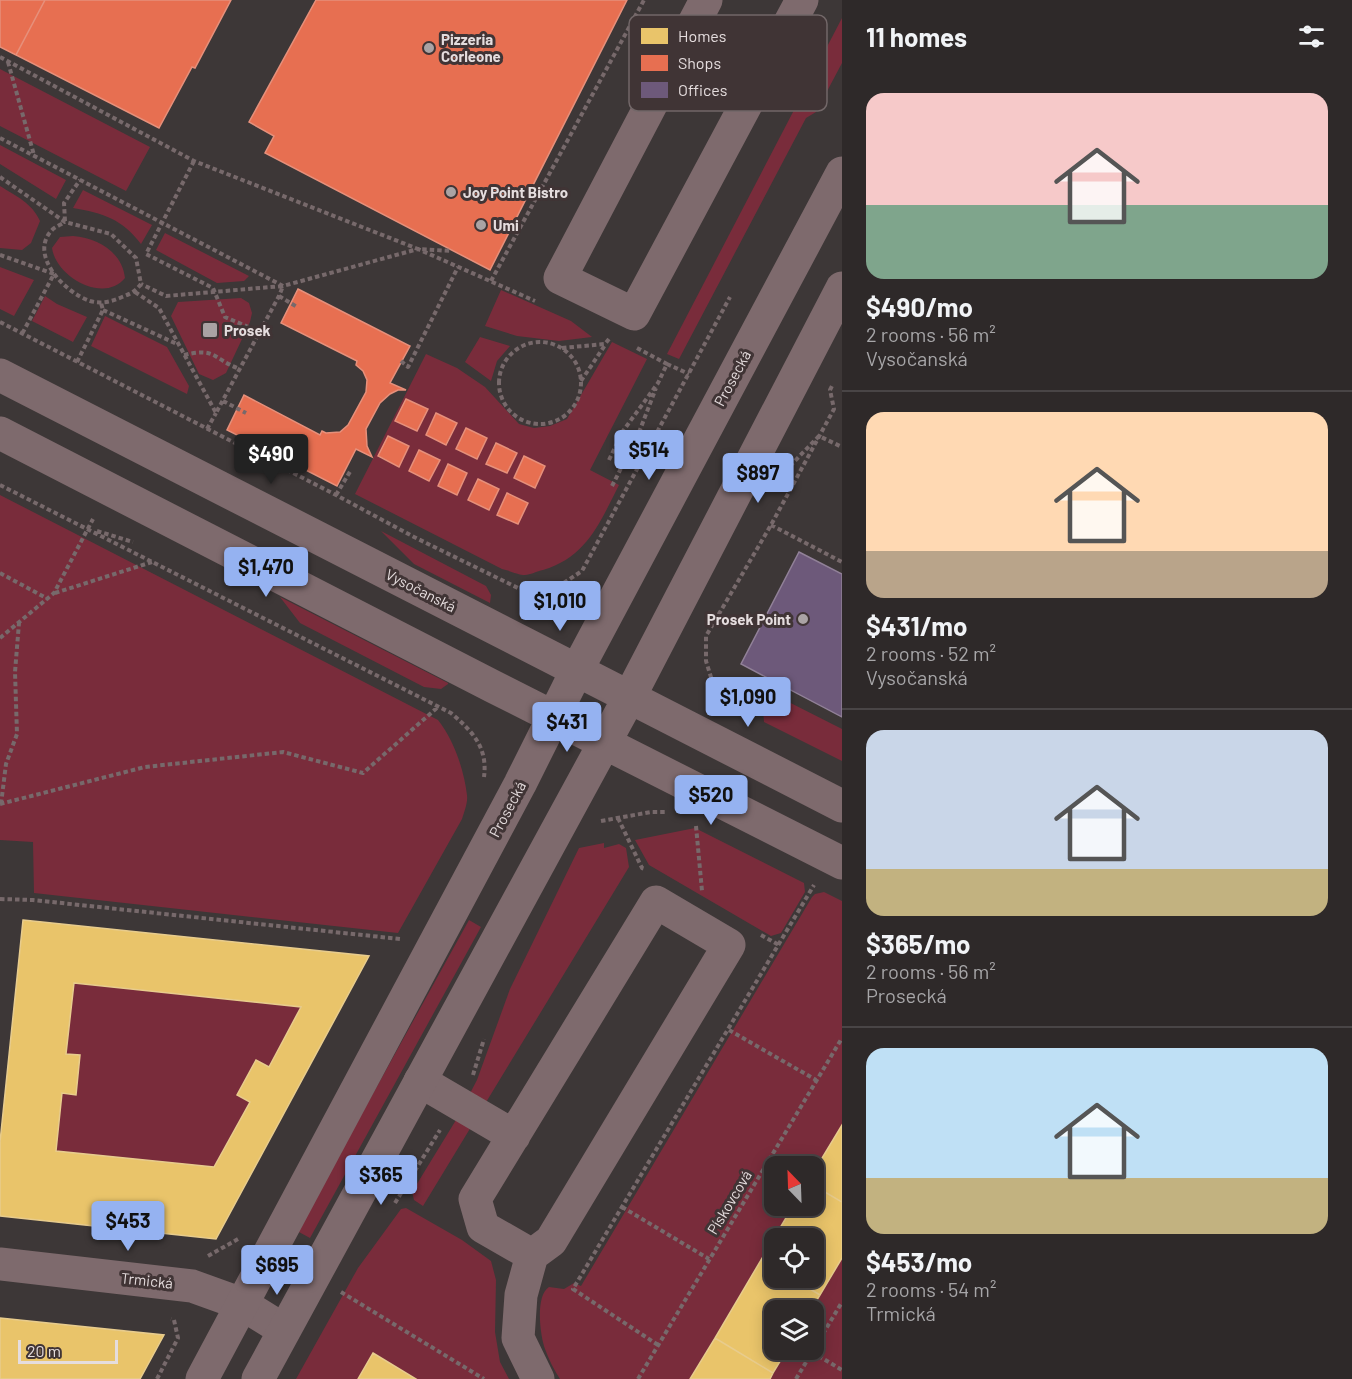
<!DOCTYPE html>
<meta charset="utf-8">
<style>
:root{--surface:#2e2929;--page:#3a3535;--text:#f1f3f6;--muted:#a7a6a8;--line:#494546;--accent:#95b2f1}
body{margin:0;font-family:Barlow,sans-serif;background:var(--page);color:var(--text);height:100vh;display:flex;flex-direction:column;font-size:22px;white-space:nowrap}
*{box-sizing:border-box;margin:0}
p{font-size:20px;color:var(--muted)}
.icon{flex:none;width:33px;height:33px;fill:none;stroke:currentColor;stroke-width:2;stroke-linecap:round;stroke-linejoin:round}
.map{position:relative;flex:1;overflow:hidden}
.drawer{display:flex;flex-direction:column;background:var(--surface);width:510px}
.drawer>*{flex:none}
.needle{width:39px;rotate:337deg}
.controls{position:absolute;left:764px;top:1156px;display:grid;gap:12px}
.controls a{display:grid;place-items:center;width:60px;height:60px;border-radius:12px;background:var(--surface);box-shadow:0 3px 15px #0003,0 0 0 2px var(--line);font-size:30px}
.scale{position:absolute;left:18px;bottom:15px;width:100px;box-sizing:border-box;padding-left:6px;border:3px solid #e5ddde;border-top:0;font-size:16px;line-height:21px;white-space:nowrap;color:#e5ddde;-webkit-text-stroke:4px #403435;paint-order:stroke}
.price{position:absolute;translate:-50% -51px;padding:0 14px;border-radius:6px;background:var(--accent);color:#111;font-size:20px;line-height:39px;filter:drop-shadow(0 2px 3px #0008)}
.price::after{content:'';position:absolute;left:50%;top:36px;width:18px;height:14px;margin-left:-9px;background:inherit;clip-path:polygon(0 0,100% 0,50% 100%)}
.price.on{background:#222;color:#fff}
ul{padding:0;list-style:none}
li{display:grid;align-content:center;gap:12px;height:318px;padding:0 24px}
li+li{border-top:2px solid var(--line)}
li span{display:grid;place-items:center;height:186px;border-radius:18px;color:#555}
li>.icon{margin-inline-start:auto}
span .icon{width:108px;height:108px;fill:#fffc;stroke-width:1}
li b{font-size:26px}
h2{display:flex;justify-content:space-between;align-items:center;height:72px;padding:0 24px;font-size:26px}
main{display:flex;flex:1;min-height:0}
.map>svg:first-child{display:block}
.green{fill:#792c3b;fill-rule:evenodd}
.homes{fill:#e9c46a;stroke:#e8cc8d;stroke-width:1.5;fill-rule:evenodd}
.shops{fill:#e76f51;stroke:#e6907b;stroke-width:1.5}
.offices{fill:#6d597a;stroke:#918198;stroke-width:1.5}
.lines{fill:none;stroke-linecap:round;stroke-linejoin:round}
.path{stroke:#77696b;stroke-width:4;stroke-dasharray:4.5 3;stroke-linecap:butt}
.minor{stroke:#7e6a6d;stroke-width:33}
.major{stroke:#7e6a6d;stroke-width:33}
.poi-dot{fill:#aaa3a4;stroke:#403435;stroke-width:2}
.labels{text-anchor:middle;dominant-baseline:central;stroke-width:6;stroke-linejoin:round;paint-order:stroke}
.poi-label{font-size:15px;font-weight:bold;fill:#e5ddde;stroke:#403435;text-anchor:start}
.street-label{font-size:15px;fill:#e5ddde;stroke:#403435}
.key{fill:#403435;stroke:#726768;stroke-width:1.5}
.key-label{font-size:16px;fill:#e5ddde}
</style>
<main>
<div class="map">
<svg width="842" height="1379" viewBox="0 0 842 1379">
<rect width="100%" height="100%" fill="#3d3737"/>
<path class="green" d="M842 18V63L816 112 806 118 679 359 667 354Z
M0 69 150 147 126 191 0 126Z
M0 145 66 180 56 199 0 164Z
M0 186C16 196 32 203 40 221L31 243 22 250 0 248Z
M83 190 152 225 141 244C122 219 103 213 73 208Z
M165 233 249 276 244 281 217 283 156 250Z
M73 236C98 238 122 252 125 278 104 304 56 277 52 248L60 237Z
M0 267 34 280 14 316 0 309Z
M501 290 571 321 592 337 559 341 517 336 485 326Z
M45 296 57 304 87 317 73 342 32 321Z
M241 298 249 303 252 313 250 322 226 373 213 380 199 374 171 316 178 302Z
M105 316 167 347 189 386 187 394 91 346Z
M480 337 510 346 497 361 491 381 465 362Z
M612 342 647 359 590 470 619 485C600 522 587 557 543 570 537 571 530 575 525 575 518 575 508 570 502 569L355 494 426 354 457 368 485 387 519 424 534 428 550 426 567 419ZM406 399 427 409 395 421ZM436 414 457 423 447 445 426 435ZM466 428 487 438 477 459 457 450ZM388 436 409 446 399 467 378 457ZM495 443 517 453 507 473 486 464ZM419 450 429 481 409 471ZM524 456 545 466 535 488 514 478ZM448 464 467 473 457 495 438 486ZM478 479 499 489 489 510 468 500ZM507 493 528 503 497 515Z
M0 495 438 720C454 740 464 770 467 795 468 803 464 812 462 819L398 933 34 893 33 842 0 840Z
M381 531 486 586 491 595 490 603 414 564Z
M280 597 448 683V684L441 689 424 687 300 623Z
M761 688 842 729V761L764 722Z
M695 828 804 883 805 892 781 933 771 936 649 865 635 840Z
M604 843V848L619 844 626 848 629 867 423 1206 414 1200 412 1192 456 1120 477 1080 510 989 579 848Z
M824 892 842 901V1125L813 1173V1167H774V1206H793L690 1379H560C554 1370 549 1360 545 1349 540 1335 535 1296 549 1287L564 1289 574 1283 581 1286 812 897 815 894Z
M469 920 481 927 310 1238 297 1231Z
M74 983 301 1007 269 1067 256 1060 237 1095 250 1102 214 1167 56 1151 62 1093 75 1094 66 1054Z
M406 1208 462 1240 491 1261 496 1280 495 1332 500 1362 509 1379H416L374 1353 358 1379H296L358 1268 401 1209Z
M842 1258V1379H770L787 1350H813V1311H810Z"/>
<path class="homes" d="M23 920 369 956 216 1239 0 1216V1142ZM74 983 301 1007 269 1067 256 1060 237 1095 250 1102 214 1167 56 1151 62 1093 76 1095 80 1055 66 1054Z
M842 1125V1202L813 1185V1173Z
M813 1185 842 1202V1258L820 1295 792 1278H813V1239H774V1267L761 1260 793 1206H813Z
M761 1260 774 1267V1278H792L820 1295 810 1311H774V1350H787L773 1373 715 1338Z
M0 1318 164 1335 140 1379H0Z
M715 1338 773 1373 770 1379H690Z
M373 1353 416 1379H358Z"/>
<path class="shops" d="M0 0H45L16 55 0 47Z
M45 0H231L195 68 192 67 159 128 16 55Z
M316 0H627L490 270 265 153 274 136 249 122Z
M298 289 410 346 390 383 406 390H398L390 394 380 403 366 429 367 446 372 457 356 449 337 486 227 430 244 395 320 435 322 431 326 433 340 432 348 425 366 392 367 380 363 371 356 365 357 361 281 323Z
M406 399 428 409 417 431 395 421Z
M436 413 457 423 446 445 426 435Z
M466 428 487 438 477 459 456 449Z
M388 436 409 446 399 467 378 456Z
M496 443 517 453 507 473 486 464Z
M419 450 440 460 429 481 409 471Z
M524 456 545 466 535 488 514 478Z
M448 464 467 473 457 495 438 486Z
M478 479 499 489 489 510 468 500Z
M507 493 528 503 518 524 497 515Z"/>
<path class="offices" d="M799 552 842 574V717L741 664Z
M799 552 842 574V717L741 664Z"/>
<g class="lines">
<path class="path" d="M0 57 194 161 418 249 452 251
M8 62 34 155
M0 138 283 286 418 249 535 301
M194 161 146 254 213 288 225 317 260 332
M0 177 65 222 111 234 136 258 141 284C135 292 130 294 122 297 111 302 101 304 90 301 65 293 27 254 53 229 57 226 62 224 65 222
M65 221 64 203 80 180
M0 255 54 274 22 334
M491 281 644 0
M135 292 159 308 216 413 279 296 283 286 166 296 141 284
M279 296 297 307
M103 310 177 344
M0 322 336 495 414 537 520 589 544 591 562 584 582 571 730 297
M499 383a41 41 0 1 1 82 0a41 41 0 1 1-82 0Z
M562 348 605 344 609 339
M637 348 667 364
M184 355C217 347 212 359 240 369
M401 361 408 367 458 267
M77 362 103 310 101 303
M581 381 605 345
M223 401 246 413
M207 429 216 413
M609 460 623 431 658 383 667 364 689 374
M790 466 819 436 842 447
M0 485 451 713C472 731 488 747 484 777
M612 486 638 435 656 388
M336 495 351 470
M771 525 842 562
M97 531 133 542
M0 573 48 599
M55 593 152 562
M0 638 54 593 93 519
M730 710 714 687 706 661V636L771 525 834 409 830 390 832 386
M0 804 145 767 283 752 363 773 439 706
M1 804 6 764 17 734 15 672 19 623
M618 818 642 868 645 869
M601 821 651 812H665
M696 826 702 891
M0 899 33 900 400 939
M761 935 779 945
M729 1030 816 1080
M473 1075 484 1039
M395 1203 440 1130
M622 1207 709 1259
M208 1256 238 1239
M341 1292 484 1379
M658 1345 573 1289 814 885
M812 1352 842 1370
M157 1379 178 1338 174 1320 171 1319
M638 1379 842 1038
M796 1379 842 1302"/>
<path class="minor" d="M706 0 560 278 634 314 802 0
M656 902 729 945 551 1241 532 1255 483 1227 475 1199Z
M420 1081 514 1136
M532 1255 521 1295 518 1338 538 1379
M0 1264 192 1286 242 1304 284 1330"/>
<path class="major" d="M0 375 842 806
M0 433 494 687 842 863
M202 1379 520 784 577 670 842 173
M258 1379 630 696 842 288"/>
</g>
<g class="poi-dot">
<circle cx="429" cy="48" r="6"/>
<circle cx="451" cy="192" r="6"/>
<circle cx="481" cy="225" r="6"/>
<rect x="202" y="322" width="16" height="16" rx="3"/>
<circle cx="803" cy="619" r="6"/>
</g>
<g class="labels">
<g class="poi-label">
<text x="441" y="39">Pizzeria<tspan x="441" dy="17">Corleone</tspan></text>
<text x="463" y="192">Joy Point Bistro</text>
<text x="493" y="225">Umi</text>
<text x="224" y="330">Prosek</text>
<text x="791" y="619" text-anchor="end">Prosek Point</text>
</g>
<g class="street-label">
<text transform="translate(732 378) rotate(-62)">Prosecká</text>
<text transform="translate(421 590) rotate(27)">Vysočanská</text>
<text transform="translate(507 809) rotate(-62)">Prosecká</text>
<text transform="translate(729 1202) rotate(-59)">Pískovcová</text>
<text transform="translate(147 1280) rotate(6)">Trmická</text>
</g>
</g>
<rect x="629" y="15" width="198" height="96" rx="9" class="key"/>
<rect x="641" y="28" width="27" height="16" fill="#e9c46a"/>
<rect x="641" y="55" width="27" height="16" fill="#e76f51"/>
<rect x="641" y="82" width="27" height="16" fill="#6d597a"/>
<g class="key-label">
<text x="678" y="42">Homes</text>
<text x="678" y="69">Shops</text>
<text x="678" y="96">Offices</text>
</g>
</svg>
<div class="controls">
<a><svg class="needle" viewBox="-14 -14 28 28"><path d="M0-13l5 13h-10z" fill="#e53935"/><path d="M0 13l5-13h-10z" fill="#a7a6a8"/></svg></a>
<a><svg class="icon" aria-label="locate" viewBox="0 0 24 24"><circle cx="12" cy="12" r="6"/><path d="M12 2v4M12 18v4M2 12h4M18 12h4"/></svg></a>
<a><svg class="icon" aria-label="layers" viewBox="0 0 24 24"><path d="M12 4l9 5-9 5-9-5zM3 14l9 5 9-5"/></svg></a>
</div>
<div class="scale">20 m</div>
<b class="price" style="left:649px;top:481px">$514</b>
<b class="price on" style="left:271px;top:485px">$490</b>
<b class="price" style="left:758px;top:504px">$897</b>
<b class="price" style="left:266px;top:598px">$1,470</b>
<b class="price" style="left:560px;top:632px">$1,010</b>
<b class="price" style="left:748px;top:728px">$1,090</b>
<b class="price" style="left:567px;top:753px">$431</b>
<b class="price" style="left:711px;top:826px">$520</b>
<b class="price" style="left:381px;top:1206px">$365</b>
<b class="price" style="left:128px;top:1252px">$453</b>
<b class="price" style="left:277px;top:1296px">$695</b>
</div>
<section class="drawer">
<h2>11 homes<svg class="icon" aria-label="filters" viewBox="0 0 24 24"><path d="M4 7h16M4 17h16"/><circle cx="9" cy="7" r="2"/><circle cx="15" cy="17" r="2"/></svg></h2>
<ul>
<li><span style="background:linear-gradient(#f6c9c9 60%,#7fa58c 0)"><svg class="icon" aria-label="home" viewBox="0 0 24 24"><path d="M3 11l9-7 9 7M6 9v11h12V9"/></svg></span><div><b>$490/mo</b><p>2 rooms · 56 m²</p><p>Vysočanská</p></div></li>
<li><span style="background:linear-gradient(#ffd9b3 75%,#b9a48a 0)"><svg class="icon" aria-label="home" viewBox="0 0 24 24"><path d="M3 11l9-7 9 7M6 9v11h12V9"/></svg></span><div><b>$431/mo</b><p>2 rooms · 52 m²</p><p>Vysočanská</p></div></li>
<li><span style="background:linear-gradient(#c9d6e8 75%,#c2b280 0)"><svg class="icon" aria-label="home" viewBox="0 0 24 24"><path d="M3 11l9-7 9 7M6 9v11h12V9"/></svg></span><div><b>$365/mo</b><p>2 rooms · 56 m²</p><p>Prosecká</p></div></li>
<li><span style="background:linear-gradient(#bfe0f5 70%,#c2b280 0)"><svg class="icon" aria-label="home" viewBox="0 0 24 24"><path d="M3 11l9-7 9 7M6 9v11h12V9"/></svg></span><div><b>$453/mo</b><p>2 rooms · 54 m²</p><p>Trmická</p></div></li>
</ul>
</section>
</main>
